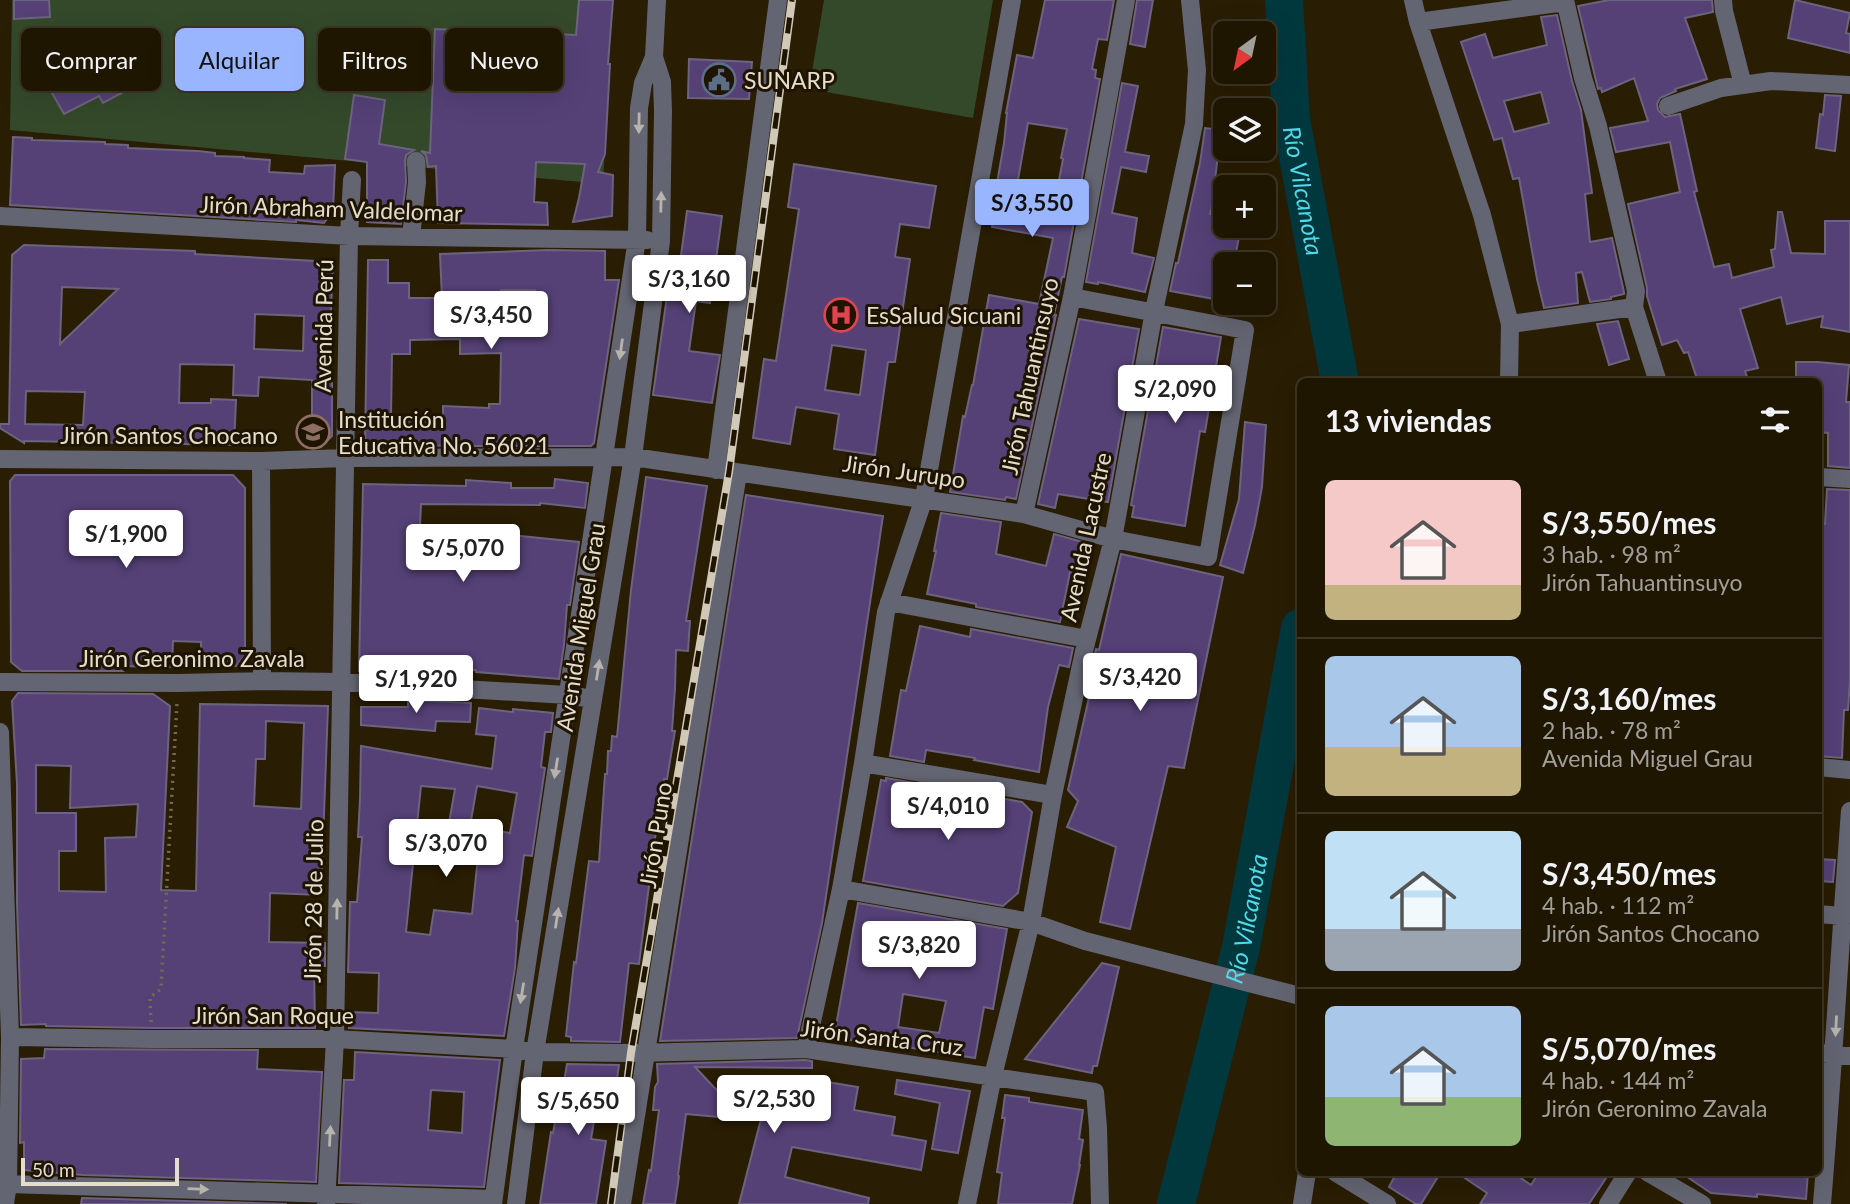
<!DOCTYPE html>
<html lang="es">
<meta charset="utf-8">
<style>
:root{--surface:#1f1602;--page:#271f0c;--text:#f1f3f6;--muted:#a19f99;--line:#3c3524;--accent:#99b5fd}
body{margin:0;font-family:Lato,sans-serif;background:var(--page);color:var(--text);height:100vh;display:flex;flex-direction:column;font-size:26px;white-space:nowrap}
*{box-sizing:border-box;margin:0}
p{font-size:23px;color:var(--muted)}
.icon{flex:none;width:38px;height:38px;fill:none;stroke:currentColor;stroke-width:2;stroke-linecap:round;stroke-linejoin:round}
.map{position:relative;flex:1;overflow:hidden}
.panel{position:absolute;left:1297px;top:378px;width:525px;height:798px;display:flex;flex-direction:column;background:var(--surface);border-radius:10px;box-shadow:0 7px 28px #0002,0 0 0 2px var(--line)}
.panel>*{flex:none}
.hud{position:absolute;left:21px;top:28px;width:665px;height:63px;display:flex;gap:14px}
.needle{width:46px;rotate:213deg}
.buttons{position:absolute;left:1213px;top:21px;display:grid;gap:14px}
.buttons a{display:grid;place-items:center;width:63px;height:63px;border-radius:10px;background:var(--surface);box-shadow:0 7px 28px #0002,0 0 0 2px var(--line);font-size:35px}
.scale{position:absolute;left:21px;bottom:18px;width:158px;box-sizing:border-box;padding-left:7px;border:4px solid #e4ddcd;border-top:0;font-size:19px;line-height:24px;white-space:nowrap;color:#e4ddcd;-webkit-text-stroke:5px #1f1400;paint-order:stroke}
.price{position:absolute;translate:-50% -60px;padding:0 16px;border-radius:7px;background:#fff;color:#222;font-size:23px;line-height:46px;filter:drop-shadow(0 2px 4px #0008)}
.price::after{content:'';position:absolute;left:50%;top:42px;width:21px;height:16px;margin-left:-10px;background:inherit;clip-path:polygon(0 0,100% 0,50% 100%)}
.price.selected{background:var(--accent);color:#111}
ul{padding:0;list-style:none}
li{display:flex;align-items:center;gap:21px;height:175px;padding:0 28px}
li+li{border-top:2px solid var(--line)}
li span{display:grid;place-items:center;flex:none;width:196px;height:140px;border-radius:10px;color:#555}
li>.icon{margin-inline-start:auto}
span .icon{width:84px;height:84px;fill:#fffc;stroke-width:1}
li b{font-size:30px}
h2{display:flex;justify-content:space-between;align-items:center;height:84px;padding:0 28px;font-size:30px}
.pill{padding:0 24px;border-radius:10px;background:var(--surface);box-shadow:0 7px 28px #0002,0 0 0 2px var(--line);font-size:24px;line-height:63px}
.pill.selected{background:var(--accent);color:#111}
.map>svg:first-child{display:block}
.green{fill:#34492a}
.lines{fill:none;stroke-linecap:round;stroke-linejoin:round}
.river{stroke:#01383e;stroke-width:38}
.building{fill:#554176;stroke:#6c637f;stroke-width:2;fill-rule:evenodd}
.path{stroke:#756b55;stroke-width:3.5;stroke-dasharray:2 5;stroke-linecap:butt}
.minor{stroke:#646572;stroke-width:18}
.rail-casing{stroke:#d1c9b8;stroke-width:8}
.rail{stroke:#1f1400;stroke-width:5;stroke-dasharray:16;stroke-linecap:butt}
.oneway{fill:#b7b3ad}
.labels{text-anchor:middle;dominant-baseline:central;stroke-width:6;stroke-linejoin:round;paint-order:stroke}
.poi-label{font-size:23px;fill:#e4ddcd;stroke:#1f1400;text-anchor:start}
.street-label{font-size:23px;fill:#e4ddcd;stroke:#1f1400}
.water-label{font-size:24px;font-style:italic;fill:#51dae9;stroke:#1f1400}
</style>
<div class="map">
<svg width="1850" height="1204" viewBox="0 0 1850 1204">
<rect width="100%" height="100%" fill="#291d03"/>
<path class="green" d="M12 0H612L603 184 10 130Z
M824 0H993L973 118 809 89Z"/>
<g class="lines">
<g class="river">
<path id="s1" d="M1284 0 1291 119 1340 382"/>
<path id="s2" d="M1176 1204 1241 947 1300 628"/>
</g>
</g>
<path class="building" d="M14 0H49L50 17 14 19Z
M579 0H613L608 64H610L605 154 598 172 613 175 612 216 573 222 579 198 585 164 536 162 534 202 547 203 548 225 438 223 436 166 428 167 426 155 421 151 430 153 435 29 576 35Z
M1045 0H1114L1107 40 1098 39 1092 69 1096 70 1095 78 1100 79 1064 277H1062L1054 315H1056L1016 499 1006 497 1005 500 950 492 963 416 965 417 972 385H973L989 295 1039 304 1053 238 992 227 1000 184 997 183 1004 143 1007 113H1006L1017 55 1033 58ZM1028 123 1067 129 1061 158 1063 159 1056 196 1016 191Z
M1137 0H1153L1145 47 1130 44Z
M1609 0H1712L1713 12 1685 18 1707 79 1675 89 1676 91 1660 98 1657 104 1658 110 1665 117 1680 114 1697 191 1694 192 1714 267 1729 264 1732 278 1774 267 1771 250 1775 249 1778 212H1782L1791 253 1825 254V221H1850V332L1821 327 1823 316 1787 324 1781 297 1740 309 1758 368 1745 371 1749 382H1698L1688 352 1684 353 1677 340 1662 345 1647 296V288L1628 204 1680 192 1670 142 1616 152 1610 128 1648 121 1634 78 1602 92 1601 88 1598 89 1578 6Z
M1795 0 1850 13 1846 33 1850 34V53L1788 38Z
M1557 15 1572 81 1581 110 1592 193 1585 194 1590 242 1612 238 1624 292V294L1611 297V299L1590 302 1582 272 1576 273 1578 303 1544 308 1537 279 1519 178 1513 179 1502 138 1494 140 1461 42 1485 34 1493 58 1547 45 1541 17ZM1541 92 1549 123 1514 132 1504 101Z
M122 43 144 81 103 103 99 96 64 114 52 93 87 74 82 65Z
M689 59 752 62 749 99 688 98Z
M1122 83 1138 86 1125 152 1149 156 1146 172 1121 167 1112 213 1137 218 1132 253 1154 258 1145 292 1098 282V284L1086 282Z
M354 95 385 100 379 144 414 150 406 155 405 161 406 182 401 224 367 222V162L345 159Z
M1825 95 1841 96 1835 151 1816 148 1820 114 1823 115Z
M1205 128 1221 130 1215 180H1218L1210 214 1225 217V226H1241L1234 264H1225V301L1170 291 1176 263H1178L1200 163Z
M13 137 32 138V140L105 142V144L128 145V148L198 151 215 153V156L244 157V158L270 160 269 172 304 174 305 166 335 165 333 211 324 223 296 220V222L10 205Z
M794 164 936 186 929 228 900 224 895 257 910 259 895 362H888L875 455 834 449 839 414 796 407 790 444 753 438 764 359 776 361 799 209 788 207ZM832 345 866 350 860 395 825 390Z
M687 211 722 216 710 303 696 301 689 351 720 355 712 403 653 395 672 261 680 263Z
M24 245 195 251V254L333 262 328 381H332V436L321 447 312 448V380L259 377 258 396 233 395 234 365 180 364 179 403H211V399L236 400 234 445 24 441V443L0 428V424H9L12 255ZM62 287 118 289 60 344ZM255 314 304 316 303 351 254 349ZM26 391 85 392 83 425 25 424Z
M548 250 605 251V280H619L594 443 591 446H449L365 443 368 260H388V283H409V298H442L440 254ZM501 290H535L533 332 502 331ZM460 339V354L501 353 500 404H489V408L443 406V418L391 416 392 354H410V340Z
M1079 319 1139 329 1108 502 1058 494 1055 508 1038 504Z
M1618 321 1629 359 1609 365 1597 324Z
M1163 327 1221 337 1205 432 1200 431 1185 526 1132 517 1134 506 1131 505Z
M1796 362H1818L1849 365 1846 402H1850V468L1828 466V433L1818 432V382H1796Z
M1245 422 1266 425 1262 487 1255 525 1243 573 1220 565 1239 499Z
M15 475H233L245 488V656L236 666 201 667V642L173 641 172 667 115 666 122 671H22L11 662 10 481Z
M646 477 707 486 686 621H690L688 651 676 650 675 688 672 731H675L667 779H664L659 817 649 869 651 870 639 964 629 963 620 1042 571 1041V1037L566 1036 574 962 576 963 589 861 599 862 605 774H607L608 751H611L612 736 617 737 631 590Z
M555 479 588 483 585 508 540 503V505L421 504 420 526 579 542 570 605H567L564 645 559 679 476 672V670L359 671 363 484 466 486V480L511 483V488H554Z
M1827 489 1850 490V681L1848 710H1844L1842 758 1818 756V524H1825Z
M746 495 883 516 822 923 797 1038 660 1041Z
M941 513 1001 522 996 554 1046 566 1054 534 1086 543 1079 575 1070 572 1060 622 976 607V604L927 594 936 551H934Z
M1121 554 1223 577 1184 768 1168 766 1130 929 1100 922 1116 847 1067 827 1078 801 1068 790 1095 671H1091L1096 649 1099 650Z
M920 626 970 637 971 629 1073 648 1069 667 1059 665 1048 707 1039 772 974 760 975 758 926 750 924 762 890 756 901 690 906 691Z
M18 693 153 694 170 706 161 890 196 891 200 704 328 706 321 895 270 893 269 942 325 943V966H314L315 1028H152L46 1026V1024L21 1025 17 903V784L12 701ZM266 721 304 723 301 809 254 806 256 759H265ZM36 765 71 766 70 808 138 804 136 837 105 838 106 892 59 891V851H76V813H36Z
M408 700 471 703 470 722 436 721 435 731 361 725V707H408Z
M479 708 513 712V709L553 713 551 732H545L541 767 545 768 532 856 524 855 516 921H518L515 968 504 1036 349 1028V1012L378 1013 379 973 348 972 350 902H357L362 837H358L360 799 361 746 492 769 496 736 476 734ZM421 786 455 789 444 851 478 857 472 914 434 910 430 935 406 932ZM477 786 517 793 510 833 470 826Z
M886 778 1022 802 1032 812 1018 893 1003 906 863 881 881 780 886 781Z
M1818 859 1835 860 1833 882 1818 881Z
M858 903 1007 929 993 1009 984 1007 975 1058 894 1045 893 1048 834 1037ZM903 994 946 1001 939 1033 898 1027Z
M1102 963 1119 967 1097 1066H1093L1092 1073 1025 1059Z
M45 1049 258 1050 257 1069 322 1072 316 1182 83 1175 24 1170V1142L20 1143 21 1059 44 1058Z
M355 1052 500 1060 484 1187 339 1183 344 1080H354ZM431 1090 464 1092 462 1133 428 1130Z
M805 1060 812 1061V1068L695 1067 725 1099 805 1105 809 1079 858 1087 854 1110 895 1117 892 1135 926 1141 921 1170 792 1147 785 1177 869 1198 868 1204H739L761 1119 718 1116V1117L686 1114 678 1175 679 1176 675 1204H643L649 1170 651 1171 659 1110H653L655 1087 658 1082 657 1064Z
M567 1064 619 1065 614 1100 598 1098 591 1139 606 1141 596 1204H540L551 1132 553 1133 558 1104 560 1105Z
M897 1080 970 1091 958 1153 932 1149 940 1103 895 1094Z
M1005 1095 1029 1098V1102L1083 1110 1079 1139 1083 1140 1079 1165H1080L1072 1204H998L1002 1173 997 1172 1005 1118H1002Z
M1397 1172H1441L1421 1204H1416L1389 1187Z
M1456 1172H1512L1531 1185 1539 1172H1610L1589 1204H1480L1487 1193Z
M1680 1172H1808L1806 1199 1757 1194V1197L1711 1193Z
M82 1198 287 1204H81Z"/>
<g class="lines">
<path class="path" d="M151 1022 150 997 161 989 177 703"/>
<path class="minor" d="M1413 0 1418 22 1482 215 1510 324 1509 382
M1565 0 1583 78 1598 126 1636 291 1634 307 1658 382
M1723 0 1724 11 1743 85
M1418 22 1565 2
M1668 106 1721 88 1771 81 1850 85
M0 216 349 236 647 240
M411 237 417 182 416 161
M1510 324 1634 307
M0 459 261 461 345 458 633 457 1024 514 1113 539 1208 557 1245 330 1072 297
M261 461 262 681
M716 470 778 0
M1818 477 1850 479
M1024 514 1072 297 1126 0
M889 602 1087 639
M0 682 178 683 262 681 341 682 567 695 593 699
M0 732 10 1037 8 1184 5 1204
M863 763 1053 795
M1818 767 1850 770
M841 889 1031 922 1085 941 1300 996
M1818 914 1842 916 1850 914
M10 1037 152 1039H335L514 1049 535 1052 631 1053 806 1049 1095 1092 1098 1128 1100 1204
M806 1049 841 889 863 763 886 612 924 498 1012 0
M1818 1053 1850 1056
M1335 1172 1387 1204
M1647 1172 1702 1204
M8 1184 493 1199
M326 1204 335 1039 349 236 352 180
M493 1204 514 1049 637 239 639 108 643 83 654 57 657 0
M516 1204 535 1052 633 457 661 241 663 111 662 82 654 57
M622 1204 738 473
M967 1204 993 1076 1031 922 1053 795 1085 647 1113 539 1154 311 1194 124 1197 70 1190 0
M1302 1204 1307 1172
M1608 1204 1628 1172
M1822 1204C1833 1073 1840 942 1850 811"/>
<defs>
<path id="rail" d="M611 1204 631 1053 729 472 792 0"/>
</defs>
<use href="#rail" class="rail-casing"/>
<use href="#rail" class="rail"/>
</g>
<defs><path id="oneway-solid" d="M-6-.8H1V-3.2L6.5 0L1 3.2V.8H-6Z" transform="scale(1.75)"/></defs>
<g class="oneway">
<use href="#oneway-solid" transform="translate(639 123) rotate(91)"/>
<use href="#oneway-solid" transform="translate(661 202) rotate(-89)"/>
<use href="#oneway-solid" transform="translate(621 349) rotate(98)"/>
<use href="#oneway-solid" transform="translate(598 670) rotate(-81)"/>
<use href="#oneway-solid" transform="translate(556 768) rotate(99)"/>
<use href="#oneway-solid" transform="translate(337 909) rotate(-89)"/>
<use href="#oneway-solid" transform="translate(557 918) rotate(-81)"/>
<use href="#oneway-solid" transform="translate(522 993) rotate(99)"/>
<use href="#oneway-solid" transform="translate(1836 1026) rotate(93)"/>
<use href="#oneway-solid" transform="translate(330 1136) rotate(-87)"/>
<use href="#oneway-solid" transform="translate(198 1189) rotate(2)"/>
</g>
<defs>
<symbol id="civic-ring" viewBox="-11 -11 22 22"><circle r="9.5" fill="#1f1400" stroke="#5c6f8a" stroke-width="1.5"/><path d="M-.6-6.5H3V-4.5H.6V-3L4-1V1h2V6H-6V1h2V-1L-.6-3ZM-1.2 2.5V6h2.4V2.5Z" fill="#5c6f8a"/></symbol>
<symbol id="hospital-ring" viewBox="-11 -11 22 22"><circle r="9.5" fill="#1f1400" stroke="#e0444e" stroke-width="1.5"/><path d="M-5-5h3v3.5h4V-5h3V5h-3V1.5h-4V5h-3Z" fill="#e0444e"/></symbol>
<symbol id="school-ring" viewBox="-11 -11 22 22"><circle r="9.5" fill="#1f1400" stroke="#8d6e63" stroke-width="1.5"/><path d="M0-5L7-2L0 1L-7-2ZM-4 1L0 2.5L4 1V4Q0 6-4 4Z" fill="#8d6e63"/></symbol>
</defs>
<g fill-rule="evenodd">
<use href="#civic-ring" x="700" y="61" width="38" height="38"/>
<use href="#hospital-ring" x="822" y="296" width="38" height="38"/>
<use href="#school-ring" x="294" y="413" width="38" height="38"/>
</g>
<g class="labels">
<g class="poi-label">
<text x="744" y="80">SUNARP</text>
<text x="866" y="315">EsSalud Sicuani</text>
<text x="338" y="419">Institución<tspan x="338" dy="26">Educativa No. 56021</tspan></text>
</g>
<g class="street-label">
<text transform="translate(331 208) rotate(2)">Jirón Abraham Valdelomar</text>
<text transform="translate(323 326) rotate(-89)">Avenida Perú</text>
<text transform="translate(1029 376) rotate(-78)">Jirón Tahuantinsuyo</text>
<text x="169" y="435">Jirón Santos Chocano</text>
<text transform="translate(904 471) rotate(8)">Jirón Jurupo</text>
<text transform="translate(1085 537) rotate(-78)">Avenida Lacustre</text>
<text transform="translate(580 627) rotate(-81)">Avenida Miguel Grau</text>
<text x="192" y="658">Jirón Geronimo Zavala</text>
<text transform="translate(655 835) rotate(-81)">Jirón Puno</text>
<text transform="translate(313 901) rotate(-89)">Jirón 28 de Julio</text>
<text x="273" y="1015">Jirón San Roque</text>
<text transform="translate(882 1037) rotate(7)">Jirón Santa Cruz</text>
</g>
<g class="water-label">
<text stroke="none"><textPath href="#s1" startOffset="192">Río Vilcanota</textPath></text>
<text stroke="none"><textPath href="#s2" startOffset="294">Río Vilcanota</textPath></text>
</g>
</g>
</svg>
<div class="buttons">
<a><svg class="needle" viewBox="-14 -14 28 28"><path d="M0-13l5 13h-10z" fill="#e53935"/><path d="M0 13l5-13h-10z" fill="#a19f99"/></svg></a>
<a><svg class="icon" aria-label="layers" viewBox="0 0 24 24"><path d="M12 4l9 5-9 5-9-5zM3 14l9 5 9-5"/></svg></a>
<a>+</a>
<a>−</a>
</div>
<div class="scale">50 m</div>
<b class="price selected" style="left:1032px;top:239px">S/3,550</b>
<b class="price" style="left:689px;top:315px">S/3,160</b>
<b class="price" style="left:491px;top:351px">S/3,450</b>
<b class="price" style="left:1175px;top:425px">S/2,090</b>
<b class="price" style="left:126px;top:570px">S/1,900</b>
<b class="price" style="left:463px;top:584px">S/5,070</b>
<b class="price" style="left:1140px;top:713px">S/3,420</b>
<b class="price" style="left:416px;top:715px">S/1,920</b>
<b class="price" style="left:948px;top:842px">S/4,010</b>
<b class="price" style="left:446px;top:879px">S/3,070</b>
<b class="price" style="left:919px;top:981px">S/3,820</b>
<b class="price" style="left:774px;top:1135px">S/2,530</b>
<b class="price" style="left:578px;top:1137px">S/5,650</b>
<div class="hud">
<a class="pill">Comprar</a>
<a class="pill selected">Alquilar</a>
<a class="pill">Filtros</a>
<a class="pill">Nuevo</a>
</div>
<section class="panel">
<h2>13 viviendas<svg class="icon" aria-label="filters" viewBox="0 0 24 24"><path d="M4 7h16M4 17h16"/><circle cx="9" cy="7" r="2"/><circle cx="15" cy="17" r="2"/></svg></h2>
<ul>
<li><span style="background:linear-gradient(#f6c9c9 75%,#c2b280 0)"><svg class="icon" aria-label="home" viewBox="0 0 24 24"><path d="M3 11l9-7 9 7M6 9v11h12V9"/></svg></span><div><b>S/3,550/mes</b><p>3 hab. · 98 m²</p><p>Jirón Tahuantinsuyo</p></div></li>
<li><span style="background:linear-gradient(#a9c7e8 65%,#c2b280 0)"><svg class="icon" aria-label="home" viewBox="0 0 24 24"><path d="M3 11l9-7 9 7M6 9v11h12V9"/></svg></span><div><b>S/3,160/mes</b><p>2 hab. · 78 m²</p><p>Avenida Miguel Grau</p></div></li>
<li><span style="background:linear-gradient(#bfe0f5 70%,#9aa5b1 0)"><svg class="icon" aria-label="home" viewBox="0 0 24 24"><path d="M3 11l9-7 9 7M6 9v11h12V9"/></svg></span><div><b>S/3,450/mes</b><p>4 hab. · 112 m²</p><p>Jirón Santos Chocano</p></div></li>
<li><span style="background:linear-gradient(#a9c7e8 65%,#8fb573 0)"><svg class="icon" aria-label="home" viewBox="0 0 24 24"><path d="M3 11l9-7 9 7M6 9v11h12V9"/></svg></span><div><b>S/5,070/mes</b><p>4 hab. · 144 m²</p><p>Jirón Geronimo Zavala</p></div></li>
</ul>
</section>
</div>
